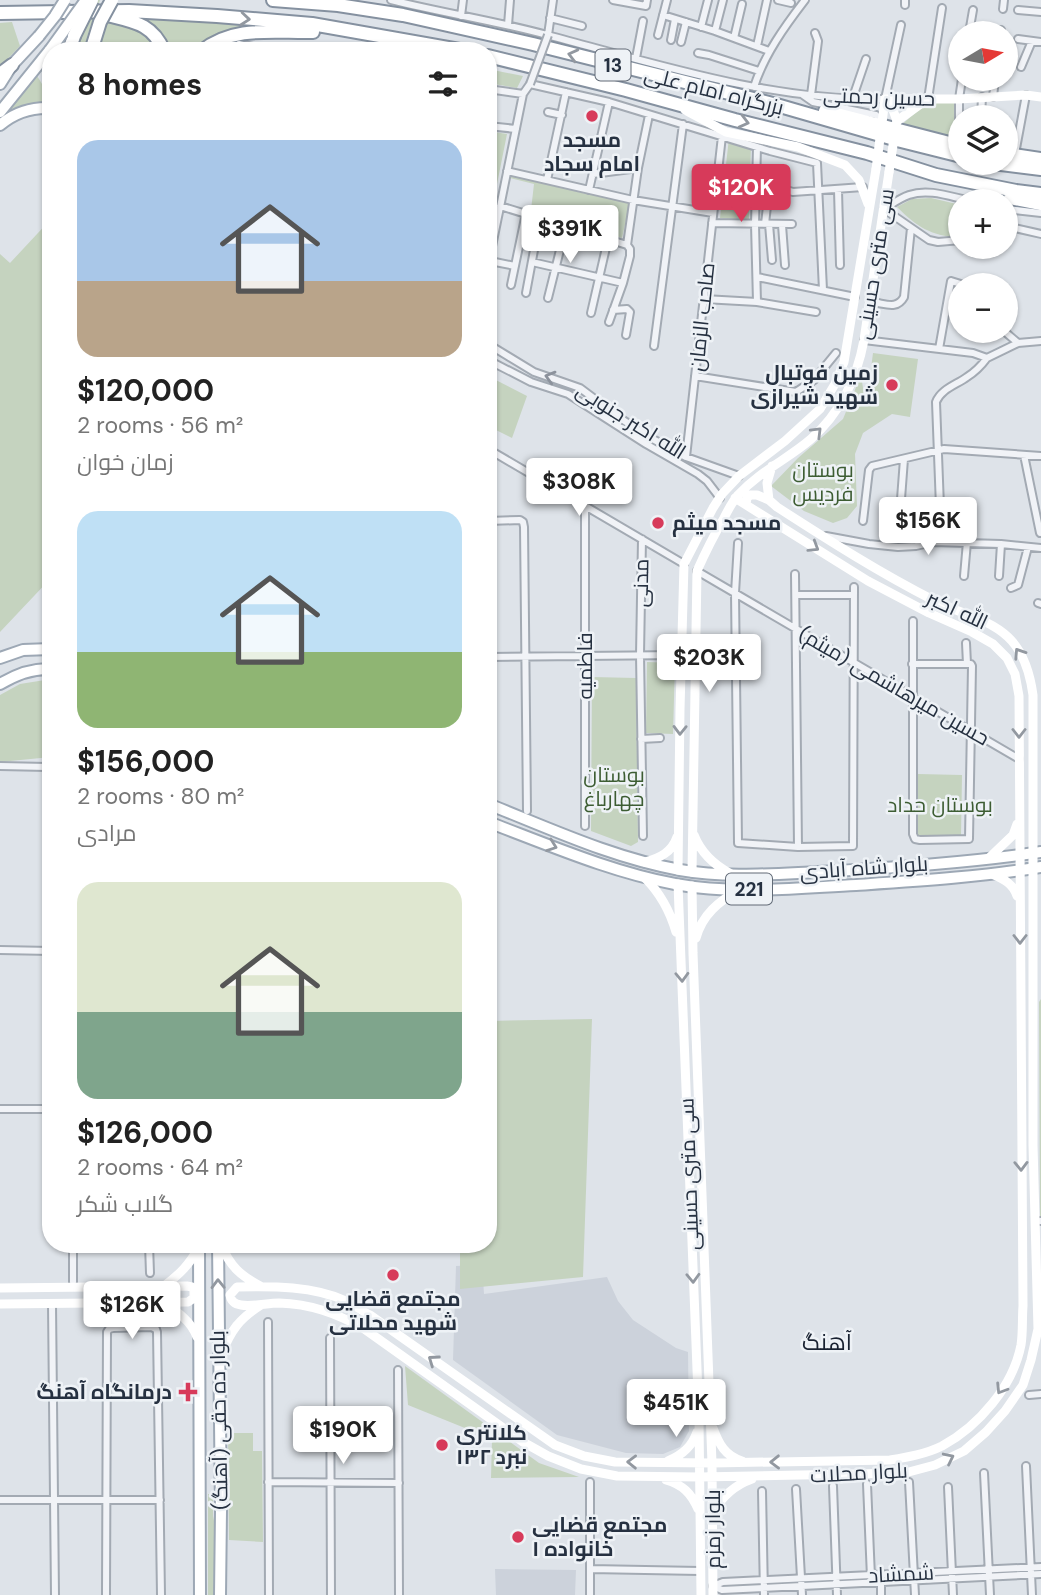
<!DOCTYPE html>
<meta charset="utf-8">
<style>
:root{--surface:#fff;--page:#f2f2f2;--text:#222;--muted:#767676;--accent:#d73a5a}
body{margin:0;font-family:"DM Sans",Cairo,sans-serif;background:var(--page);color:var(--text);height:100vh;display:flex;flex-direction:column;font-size:26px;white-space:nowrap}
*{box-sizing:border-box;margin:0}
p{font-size:23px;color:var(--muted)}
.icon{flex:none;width:38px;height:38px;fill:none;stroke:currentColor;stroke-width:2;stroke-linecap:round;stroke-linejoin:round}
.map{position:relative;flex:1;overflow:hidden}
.details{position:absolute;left:42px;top:42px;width:455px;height:1211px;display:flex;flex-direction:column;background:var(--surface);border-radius:28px;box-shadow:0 2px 5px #0004}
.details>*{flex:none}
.needle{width:46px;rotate:80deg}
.tools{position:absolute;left:948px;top:21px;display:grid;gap:14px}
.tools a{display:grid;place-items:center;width:70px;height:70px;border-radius:50%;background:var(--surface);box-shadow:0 2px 5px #0004;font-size:35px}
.price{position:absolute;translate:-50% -60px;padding:0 16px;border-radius:7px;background:#fff;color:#222;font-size:23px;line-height:46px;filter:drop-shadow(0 2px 4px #0008)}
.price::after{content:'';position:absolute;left:50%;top:42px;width:21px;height:16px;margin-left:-10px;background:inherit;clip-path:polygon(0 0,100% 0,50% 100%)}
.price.active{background:var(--accent);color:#fff}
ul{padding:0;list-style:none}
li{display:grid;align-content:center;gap:14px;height:371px;padding:0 35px}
li span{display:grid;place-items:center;height:217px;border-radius:21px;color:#555}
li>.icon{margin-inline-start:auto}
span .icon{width:126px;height:126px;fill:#fffc;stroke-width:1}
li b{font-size:30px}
h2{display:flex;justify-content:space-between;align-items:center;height:84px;padding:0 35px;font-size:30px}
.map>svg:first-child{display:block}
.built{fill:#ccd2db}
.green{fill:#c5d3bf}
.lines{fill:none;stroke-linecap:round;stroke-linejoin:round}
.street-casing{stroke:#a3aab3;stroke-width:10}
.primary-casing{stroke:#9da8b5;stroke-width:14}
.highway-casing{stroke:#8591a0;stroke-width:16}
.street{stroke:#f1f3f7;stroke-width:6}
.secondary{stroke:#fff;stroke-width:9}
.primary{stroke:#fff;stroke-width:10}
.highway{stroke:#fff;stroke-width:12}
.street-bridge-casing{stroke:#a3aab3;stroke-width:10;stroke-linecap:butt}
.primary-bridge-casing{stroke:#9da8b5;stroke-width:14;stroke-linecap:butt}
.highway-bridge-casing{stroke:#8591a0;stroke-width:16;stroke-linecap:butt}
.street-bridge{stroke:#f1f3f7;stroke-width:6}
.secondary-bridge{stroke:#fff;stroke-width:9}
.primary-bridge{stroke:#fff;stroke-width:10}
.highway-bridge{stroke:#fff;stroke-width:12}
.oneway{stroke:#9298a0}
.oneway2{stroke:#8c929c}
.poi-dot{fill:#d73a5a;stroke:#eef2f6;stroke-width:2.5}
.labels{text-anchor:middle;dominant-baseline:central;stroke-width:5;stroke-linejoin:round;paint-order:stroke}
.shield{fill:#eef2f6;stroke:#626b77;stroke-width:2}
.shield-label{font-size:19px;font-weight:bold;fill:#263141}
.street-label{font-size:21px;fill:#263141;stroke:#eef2f6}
.poi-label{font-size:21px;font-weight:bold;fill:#263141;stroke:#eef2f6;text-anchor:start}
.park-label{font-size:21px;fill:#3d5d33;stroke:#eef2f6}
.neighbourhood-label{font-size:23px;fill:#192231;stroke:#eef2f6}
</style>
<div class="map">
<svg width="1041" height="1595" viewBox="0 0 1041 1595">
<rect width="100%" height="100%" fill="#dee3e9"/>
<path class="built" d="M482 1265 484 1294 607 1277 618 1301 633 1320 676 1348 688 1352 689 1431 680 1447 663 1454 626 1453 557 1435 453 1360 456 1266Z
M495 1569 576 1570 575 1595H496Z"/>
<path class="green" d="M96 0H100L88 34 84 51H72Z
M126 17 312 29H285L196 51H166Z
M107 18 141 27 161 51H95Z
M12 22 20 46 0 67V23Z
M488 69 523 76 517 88 488 83Z
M36 74 51 99V103C27 103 19 106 0 119L17 96Z
M958 101 957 141 900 126 927 103Z
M488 131 507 134 488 229Z
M729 138 751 144 749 219 720 218Z
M513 175 582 193 630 202 622 238 531 210 534 184 510 178Z
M931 198 961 205V237L959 238C930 235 917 227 897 207L912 199Z
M51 219V578L0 632V254L10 263Z
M873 353 918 359 910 417 892 414 863 433 855 454 857 506 847 518 833 523 804 511 771 486 798 458 843 419 861 375 866 407Z
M488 376 527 396 512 438 488 426Z
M647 662 675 663 673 734 646 733Z
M592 677 636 678 638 842 631 846 591 831Z
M45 680H51V757L0 762V695L20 684Z
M918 774 962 775 961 836 918 835Z
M1041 999V1217H1040L1039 1002Z
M592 1019 583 1277 460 1289V1244H488V1021Z
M405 1366 539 1463 579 1477 491 1478 492 1439 408 1405Z
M228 1433H253V1451H262L263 1542 229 1540Z
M208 1494H211L213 1498V1516L217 1535 214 1595H208Z"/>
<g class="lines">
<defs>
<path id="street" d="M391 0C443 13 496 21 547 35 657 64 770 101 885 99L901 25
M613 0 646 6 647 0
M778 0 791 3
M905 5V0
M1003 9 1004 0
M1018 10 1041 12
M663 15 715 31 769 51
M461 16 463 0
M550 18 582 26
M508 25 510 0
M701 27 708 0
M715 31 723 0
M969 33 973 10
M1000 33 1001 30
M548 35 553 0
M658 35 667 0
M734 38 742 4
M1018 39 1041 42
M671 40 675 19
M681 42 686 22
M239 44 271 51
M757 46 767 0
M698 53 709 55 759 71
M636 58 643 21
M1021 67 1032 41
M754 87C764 55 785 26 805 0
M488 89 523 94
M803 95 813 102 876 115 882 121
M811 95 818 41 815 33
M993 97 995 79
M928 99 942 8
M852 100 866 59
M548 112 562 115
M981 117 982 97
M959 123V99L962 79
M488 126 516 129
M1015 154 1026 95
M507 171 633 200 713 213
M593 174 638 168
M547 180 566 92
M755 181 793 192 863 187
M779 188V171
M589 190 609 102
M838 190 840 265
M500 206 627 245
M1006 209 1041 213
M712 223 792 224
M765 224 767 206
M769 224 772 260
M782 225 785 265
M1006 226 1041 234
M961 240 938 242 929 240 884 209C892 204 900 198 909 195 929 188 951 197 971 201
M490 261 515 266
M532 262 623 283
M488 266 523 94 530 84 609 102 770 151 817 163 823 290
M757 277 855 297
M511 285 526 213
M526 293 540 218
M548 298 566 226
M704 299 757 302 816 312
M757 302 755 224 757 147
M878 303C889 305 898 308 904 297L911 228
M613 310 627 309 630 312 626 335
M591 313 608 239
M609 322 623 283 630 256V249L627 245 638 168 649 115
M1004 331 1018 343
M864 340 973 353 987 358 1018 343 1041 341
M488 344 534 372 580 388 620 418 649 437 686 457 739 476
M654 346 683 124
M939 349 951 281 964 285
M488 360 531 382 568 394 646 444 698 474 707 481 720 498
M695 376 796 392 814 380 836 353
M488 449 684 564
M1024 455 1040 533
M686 457 722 136
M901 499 904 459
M488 521 520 520 523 522 524 527 527 811
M863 521 869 470 872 466 944 449 1041 456
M826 536 869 544 898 547 916 546 933 542 1001 544 1041 548
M642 539 640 655 643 836
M934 541 940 537 941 533 936 402C941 389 956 385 967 377 975 372 981 366 987 358
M738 543 735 593 738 843 798 847 853 846 854 587
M697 571 1019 759
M795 574 798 847
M964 576 967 542
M999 576 1001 544
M1011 588 1018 585 1028 547
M796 595H854
M1038 603 1041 604
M966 643 967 664
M488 657 681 655
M912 664H971L972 666 969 839 920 840 915 839 913 834V621
M641 739 660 738
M0 766 47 767
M585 826V506
M0 950 51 951
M0 1109H51
M1040 1221H1041
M73 1244V1282
M149 1244 150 1273
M52 1304 55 1595
M268 1322 269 1595
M330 1338 331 1595
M398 1370 399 1595
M1029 1395 1041 1394
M1026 1466 1032 1595
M984 1473 990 1595
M268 1482 399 1483
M909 1482 915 1595
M867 1484 871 1577
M833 1486 837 1595
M948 1487 953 1595
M796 1489 802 1595
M762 1491 764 1595
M0 1500H160
M590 1569 700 1571
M881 1581V1595
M713 1586 722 1590 1041 1574
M713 1586 723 1582 1041 1567
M106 1595 107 1332 109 1329 113 1328 151 1327 156 1329 157 1332 161 1595
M590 1595V1482"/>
<path id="primary" d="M0 84 12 65 39 36
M0 112 50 50
M0 125C15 112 31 107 51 108
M0 658 23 650 51 649
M0 684C15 675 33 668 51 669
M488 804C551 829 613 858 680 870 725 878 772 874 818 872 892 868 968 863 1041 852
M488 822C549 845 611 872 675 884 734 895 796 888 856 885 916 881 981 877 1041 867
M199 1244 200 1595
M218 1244 221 1511 220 1595"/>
<path id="highway" d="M273 0 338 5 403 15 533 44 773 104 901 141 961 156
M0 13 129 11 217 16 312 24 465 51
M111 16C136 22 153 25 164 51
M69 51 74 36
M202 51C234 25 275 33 313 32
M488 56 626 90 735 120 867 153 936 175 1016 191 1041 194
M0 74 12 65
M825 111 961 146
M1006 154 1041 159
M993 163 1041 169
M1010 198 1041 204"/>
</defs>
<use href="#street" class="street-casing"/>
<use href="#primary" class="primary-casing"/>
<use href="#highway" class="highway-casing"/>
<use href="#street" class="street"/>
<path class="secondary" d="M889 99 897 121 896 124
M685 110 726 132 798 147 845 165 859 180 868 204
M897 121 926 100
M882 123 885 99H959L1026 95 1041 97
M735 498 868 581 929 613 972 632 993 644 1007 658 1015 674 1019 696 1023 1306C1022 1319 1023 1333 1021 1345 1013 1386 979 1426 942 1446 926 1454 908 1457 890 1460L712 1463 615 1462 584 1456 555 1445 370 1315C362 1311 354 1305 346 1301 314 1286 272 1286 237 1287L230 1295C231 1301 234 1304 241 1305 253 1307 267 1303 279 1303 311 1304 335 1313 363 1328L523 1442 548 1456 581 1469 617 1476 700 1477 905 1473 935 1465 964 1451 986 1432 1005 1411 1023 1385 1031 1360 1038 1329 1033 1145V695C1030 673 1024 652 1008 637 988 618 958 613 935 601 880 573 828 540 777 507L769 500 767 483 772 466
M746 504 747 498 750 495H757L769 500
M694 835C701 853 714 865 731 874
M989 858 1013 835 1017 824
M645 862C660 858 672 852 677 837
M678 870 680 709 684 564 713 508 722 494 739 476 785 441 820 409 835 384 844 362 876 169
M692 872 697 571C705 553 714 535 724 518 728 510 732 502 738 495 760 471 788 459 811 439 840 413 857 378 864 340L889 172
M992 874C1003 879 1013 883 1017 896
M645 878C660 893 670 911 676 932
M678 884 699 1420 701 1595
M692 886 693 953 712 1463 713 1595
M696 938C702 915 719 901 739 890
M221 1244C230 1267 241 1276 262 1287
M164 1286C180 1274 189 1265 199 1247
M0 1288 187 1286 192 1287 194 1290V1298L188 1302 0 1304
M164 1304C178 1312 191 1321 197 1337
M221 1355C231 1330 239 1319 261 1305
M713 1428C719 1444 725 1456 742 1461
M668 1461C682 1455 692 1447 697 1432
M666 1480C683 1485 691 1493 698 1509
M713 1513C722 1496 735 1485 752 1479"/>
<use href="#primary" class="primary"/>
<use href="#highway" class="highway"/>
<defs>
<path id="street-bridge" d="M530 84 548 35"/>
<path id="primary-bridge" d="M39 36 55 16 65 0
M50 50 86 0"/>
<path id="highway-bridge" d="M74 36 92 0
M91 51 100 22 112 0"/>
</defs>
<use href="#street-bridge" class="street-bridge-casing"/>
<use href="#primary-bridge" class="primary-bridge-casing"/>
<use href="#highway-bridge" class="highway-bridge-casing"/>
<use href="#street-bridge" class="street-bridge"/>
<path class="secondary-bridge" d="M876 169 882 123
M889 172 896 125"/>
<use href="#primary-bridge" class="primary-bridge"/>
<use href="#highway-bridge" class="highway-bridge"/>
</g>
<defs><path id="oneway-chevron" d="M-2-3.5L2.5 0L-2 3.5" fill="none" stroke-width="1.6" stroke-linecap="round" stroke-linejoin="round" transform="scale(1.75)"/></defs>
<g class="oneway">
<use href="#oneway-chevron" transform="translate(245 19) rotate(5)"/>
<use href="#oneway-chevron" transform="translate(573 55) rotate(-166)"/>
<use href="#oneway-chevron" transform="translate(744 122) rotate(14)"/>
<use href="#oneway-chevron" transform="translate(817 432) rotate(-45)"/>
<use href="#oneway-chevron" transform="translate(814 547) rotate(32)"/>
<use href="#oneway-chevron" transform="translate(1019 653) rotate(-123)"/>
<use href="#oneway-chevron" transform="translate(680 730) rotate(91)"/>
<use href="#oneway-chevron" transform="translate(1019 733) rotate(90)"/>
<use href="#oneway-chevron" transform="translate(552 846) rotate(20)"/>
<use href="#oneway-chevron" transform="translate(1020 939) rotate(90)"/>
<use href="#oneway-chevron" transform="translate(682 977) rotate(88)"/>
<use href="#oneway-chevron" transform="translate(1021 1166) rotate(89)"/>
<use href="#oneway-chevron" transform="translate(693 1278) rotate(88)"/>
<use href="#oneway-chevron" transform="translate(218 1284) rotate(-91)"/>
<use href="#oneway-chevron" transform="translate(433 1360) rotate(-145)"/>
<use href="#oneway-chevron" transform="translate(1001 1389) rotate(122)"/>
<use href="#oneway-chevron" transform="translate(949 1458) rotate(-26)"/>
<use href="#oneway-chevron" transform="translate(632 1462) rotate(-179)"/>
<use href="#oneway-chevron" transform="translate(775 1462) rotate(179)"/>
</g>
<use class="oneway2" href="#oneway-chevron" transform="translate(550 377) rotate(-164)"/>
<g class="poi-dot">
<circle cx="592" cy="116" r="7"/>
<circle cx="892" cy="385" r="7"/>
<circle cx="658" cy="523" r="7"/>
<circle cx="393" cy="1275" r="7"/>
<path d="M184.5 1381.5h7v7h7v7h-7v7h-7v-7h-7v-7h7z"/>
<circle cx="442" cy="1445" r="7"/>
<circle cx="518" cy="1537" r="7"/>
</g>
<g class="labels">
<g class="shield">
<rect x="595.5" y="49.5" width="35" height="31" rx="5"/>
<rect x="726" y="873.5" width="46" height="31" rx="5"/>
</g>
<g class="shield-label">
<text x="613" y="65">13</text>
<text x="749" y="889">221</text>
</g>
<g class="street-label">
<text transform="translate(714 91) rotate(14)">بزرگراه امام علی</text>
<text transform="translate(879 97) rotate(2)">حسین رحمتی</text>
<text transform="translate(875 264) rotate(-81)">سی متری حسینی</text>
<text transform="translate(702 317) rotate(-84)">صاحب الزمان</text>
<text transform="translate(631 421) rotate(32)">الله اکبر جنوبی</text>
<text transform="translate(641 583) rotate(-89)">مدنی</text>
<text transform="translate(957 610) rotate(25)">الله اکبر</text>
<text transform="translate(585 666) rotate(-90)">فاطمیه</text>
<text transform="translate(894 686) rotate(30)">حسین میرهاشمی (میثم)</text>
<text transform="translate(864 868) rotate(-4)">بلوار شاه آبادی</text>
<text transform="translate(689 1174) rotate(-92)">سی متری حسینی</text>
<text transform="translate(219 1420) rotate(-91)">بلوار ده حقی (آهنگ)</text>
<text transform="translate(859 1473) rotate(-3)">بلوار محلات</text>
<text transform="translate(713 1529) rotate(-90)">بلوار زمزم</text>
<text transform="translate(901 1574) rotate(-3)">شمشاد</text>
</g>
<g class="poi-label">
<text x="592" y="140" text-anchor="middle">مسجد<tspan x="592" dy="24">امام سجاد</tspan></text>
<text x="878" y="373" text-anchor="end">زمین فوتبال<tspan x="878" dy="24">شهید شیرازی</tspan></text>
<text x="672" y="523">مسجد میثم</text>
<text x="393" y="1299" text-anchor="middle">مجتمع قضایی<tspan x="393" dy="24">شهید محلاتی</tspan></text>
<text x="172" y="1392" text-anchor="end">درمانگاه آهنگ</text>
<text x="456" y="1433">کلانتری<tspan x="456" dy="24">۱۳۲ نبرد</tspan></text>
<text x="532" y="1525">مجتمع قضایی<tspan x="532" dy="24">خانواده ۱</tspan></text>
</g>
<g class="park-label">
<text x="823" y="470">بوستان<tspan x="823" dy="24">فردیس</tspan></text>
<text x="614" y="775">بوستان<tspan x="614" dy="24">چهارباغ</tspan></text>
<text x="940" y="805">بوستان حداد</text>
</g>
<g class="neighbourhood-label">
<text x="827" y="1342">آهنگ</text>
</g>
</g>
</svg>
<div class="tools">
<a><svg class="needle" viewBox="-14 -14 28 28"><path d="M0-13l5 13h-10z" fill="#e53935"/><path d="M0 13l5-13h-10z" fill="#767676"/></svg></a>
<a><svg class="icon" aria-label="layers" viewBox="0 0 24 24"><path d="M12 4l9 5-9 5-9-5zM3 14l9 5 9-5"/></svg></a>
<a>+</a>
<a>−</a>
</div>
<b class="price active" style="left:741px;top:224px">$120K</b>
<b class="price" style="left:570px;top:265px">$391K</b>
<b class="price" style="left:579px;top:518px">$308K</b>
<b class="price" style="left:928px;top:557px">$156K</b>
<b class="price" style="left:709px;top:694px">$203K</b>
<b class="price" style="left:132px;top:1341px">$126K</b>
<b class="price" style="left:676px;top:1439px">$451K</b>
<b class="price" style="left:343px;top:1466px">$190K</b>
<section class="details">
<h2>8 homes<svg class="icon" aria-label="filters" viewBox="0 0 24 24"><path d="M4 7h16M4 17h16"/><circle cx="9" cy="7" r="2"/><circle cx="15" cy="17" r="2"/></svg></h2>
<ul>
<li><span style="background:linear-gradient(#a9c7e8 65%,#b9a48a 0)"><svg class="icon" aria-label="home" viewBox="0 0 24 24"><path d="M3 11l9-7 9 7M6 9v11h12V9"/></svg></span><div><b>$120,000</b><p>2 rooms · 56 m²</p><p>زمان خوان</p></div></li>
<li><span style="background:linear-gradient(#bfe0f5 65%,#8fb573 0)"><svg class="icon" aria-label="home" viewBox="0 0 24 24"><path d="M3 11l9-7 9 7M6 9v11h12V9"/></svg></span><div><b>$156,000</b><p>2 rooms · 80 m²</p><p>مرادی</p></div></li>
<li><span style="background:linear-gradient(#dfe7d0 60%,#7fa58c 0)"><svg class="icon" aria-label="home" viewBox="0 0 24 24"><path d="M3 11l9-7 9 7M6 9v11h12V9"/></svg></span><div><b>$126,000</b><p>2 rooms · 64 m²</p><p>گلاب شکر</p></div></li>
</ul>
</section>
</div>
